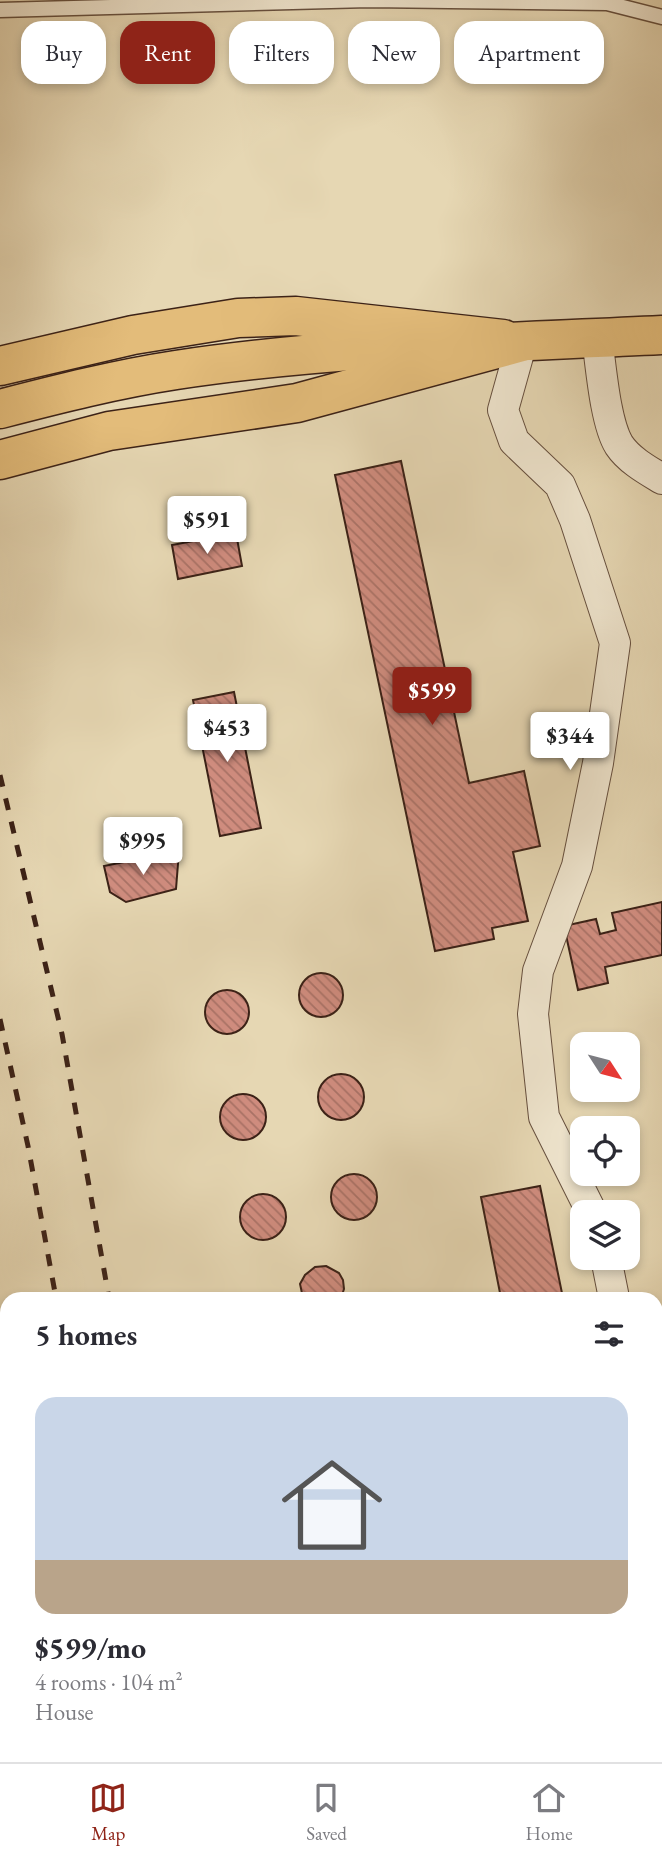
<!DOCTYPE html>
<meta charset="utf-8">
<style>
:root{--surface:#fff;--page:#f2f2f3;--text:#2b2b33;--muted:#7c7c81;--line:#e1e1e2;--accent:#8f2418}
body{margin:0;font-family:"EB Garamond",serif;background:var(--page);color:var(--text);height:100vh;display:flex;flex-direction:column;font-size:26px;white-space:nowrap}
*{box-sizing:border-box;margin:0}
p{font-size:23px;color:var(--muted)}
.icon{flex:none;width:38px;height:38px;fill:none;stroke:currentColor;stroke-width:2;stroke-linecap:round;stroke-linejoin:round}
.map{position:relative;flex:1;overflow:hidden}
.details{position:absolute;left:0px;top:1292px;width:663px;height:471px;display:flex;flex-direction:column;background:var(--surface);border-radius:21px 21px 0 0;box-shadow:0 4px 10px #0003}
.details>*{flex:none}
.top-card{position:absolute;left:21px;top:21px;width:621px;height:63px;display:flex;gap:14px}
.needle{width:46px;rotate:126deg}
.tools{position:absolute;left:570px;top:1032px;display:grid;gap:14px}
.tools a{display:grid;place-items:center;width:70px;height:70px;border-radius:14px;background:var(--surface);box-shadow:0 4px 10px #0003;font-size:35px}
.price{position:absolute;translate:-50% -60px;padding:0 16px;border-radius:7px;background:#fff;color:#222;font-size:23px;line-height:46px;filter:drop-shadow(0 2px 4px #0008)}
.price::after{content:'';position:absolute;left:50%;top:42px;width:21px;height:16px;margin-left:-10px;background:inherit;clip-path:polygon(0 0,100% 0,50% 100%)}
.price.active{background:var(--accent);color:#fff}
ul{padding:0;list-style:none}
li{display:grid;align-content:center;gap:14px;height:371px;padding:0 35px}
li span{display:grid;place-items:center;height:217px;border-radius:21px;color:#555}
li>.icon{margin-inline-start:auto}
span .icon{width:126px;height:126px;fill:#fffc;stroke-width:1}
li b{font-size:30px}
h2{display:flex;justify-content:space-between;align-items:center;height:84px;padding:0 35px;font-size:30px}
.chip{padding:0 24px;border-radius:21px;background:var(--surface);box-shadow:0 4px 10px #0003;font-size:24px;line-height:63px}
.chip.active{background:var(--accent);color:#fff}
.tab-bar{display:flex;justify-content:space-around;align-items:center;height:98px;border-top:2px solid var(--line);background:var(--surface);font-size:19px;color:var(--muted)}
.tab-bar a{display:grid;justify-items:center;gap:4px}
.tab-bar .active{color:var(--accent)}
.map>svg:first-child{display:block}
.building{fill:url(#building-back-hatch);stroke:#3c2217;stroke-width:2}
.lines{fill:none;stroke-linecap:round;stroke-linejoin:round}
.service-casing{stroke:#664f3e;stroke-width:17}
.minor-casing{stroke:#664f3e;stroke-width:32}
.primary-casing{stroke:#3c2217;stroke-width:41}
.trunk-casing{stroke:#3c2217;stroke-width:41}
.service{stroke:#efe5ce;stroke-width:14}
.minor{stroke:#efe5ce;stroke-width:30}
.primary{stroke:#e3bc7a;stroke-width:38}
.trunk{stroke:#e3bc7a;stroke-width:38}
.rail{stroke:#3c2217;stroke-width:5;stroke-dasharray:12 12;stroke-linecap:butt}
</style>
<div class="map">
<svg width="662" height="1762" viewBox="0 0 662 1762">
<defs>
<pattern id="building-back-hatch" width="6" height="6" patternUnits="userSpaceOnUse" patternTransform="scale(1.75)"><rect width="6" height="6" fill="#cf8c7e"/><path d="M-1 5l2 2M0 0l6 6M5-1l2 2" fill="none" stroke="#a97266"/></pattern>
</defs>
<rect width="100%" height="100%" fill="#e6d7b3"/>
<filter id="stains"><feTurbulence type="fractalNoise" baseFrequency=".00286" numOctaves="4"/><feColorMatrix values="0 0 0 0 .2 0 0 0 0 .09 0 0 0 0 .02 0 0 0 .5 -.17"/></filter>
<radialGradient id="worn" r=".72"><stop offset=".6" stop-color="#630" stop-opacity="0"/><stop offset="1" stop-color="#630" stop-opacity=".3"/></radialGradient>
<path class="building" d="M401 461 469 783 524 771 540 846 513 852 528 921 492 928 494 939 435 951 335 475Z
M236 533 242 566 178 579 172 545Z
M234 692 261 828 220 836 193 700Z
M179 851 176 889 126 902 110 892 104 866Z
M662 902V955L605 967 608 983 578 990 564 926 596 919 600 934 616 930 612 913Z
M299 995a22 22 0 1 1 44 0a22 22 0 1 1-44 0Z
M205 1012a22 22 0 1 1 44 0a22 22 0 1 1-44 0Z
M318 1097a23 23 0 1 1 46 0a23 23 0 1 1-46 0Z
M220 1117a23 23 0 1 1 46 0a23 23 0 1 1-46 0Z
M331 1197a23 23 0 1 1 46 0a23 23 0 1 1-46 0Z
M540 1186 563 1298H501L481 1197Z
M240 1217a23 23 0 1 1 46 0a23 23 0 1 1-46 0Z
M326 1266 339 1273 343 1280 344 1289 341 1298H303L300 1284 305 1275 315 1267Z
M7 1673V1755H40L42 1762H0V1675Z"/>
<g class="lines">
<defs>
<path id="service" d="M0 10 369 0 607 3 662 17"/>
<path id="minor" d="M597 338C601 366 605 422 619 445 629 460 647 470 662 479
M522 342 503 410 514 441 560 485 575 520 615 643 598 763 577 866 538 971 533 1014 544 1117 592 1213
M606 1258 614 1298
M656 1495 662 1521"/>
<path id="primary" d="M0 409C58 394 117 379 176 370 336 346 500 343 662 335"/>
<path id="trunk" d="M0 366 133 335 238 318 296 316 503 339
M0 460 109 431 297 403 522 342"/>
</defs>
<use href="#service" class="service-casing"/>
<use href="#minor" class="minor-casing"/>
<use href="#primary" class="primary-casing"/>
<use href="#trunk" class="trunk-casing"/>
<use href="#service" class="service"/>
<use href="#minor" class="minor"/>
<use href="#primary" class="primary"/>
<use href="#trunk" class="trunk"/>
<path class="rail" d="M0 775 62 1034 109 1298
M0 1019 28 1146 56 1298
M148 1755 149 1762
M243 1755 245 1762"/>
</g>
<rect width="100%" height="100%" filter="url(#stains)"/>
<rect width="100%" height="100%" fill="url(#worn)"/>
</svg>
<div class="tools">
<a><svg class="needle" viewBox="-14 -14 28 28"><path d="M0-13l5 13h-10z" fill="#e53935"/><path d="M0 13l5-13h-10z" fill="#7c7c81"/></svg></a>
<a><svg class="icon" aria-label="locate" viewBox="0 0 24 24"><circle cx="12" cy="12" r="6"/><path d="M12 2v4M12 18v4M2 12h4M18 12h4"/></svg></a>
<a><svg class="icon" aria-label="layers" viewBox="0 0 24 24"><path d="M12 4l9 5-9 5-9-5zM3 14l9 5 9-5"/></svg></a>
</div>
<b class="price" style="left:207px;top:556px">$591</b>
<b class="price active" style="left:432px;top:727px">$599</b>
<b class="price" style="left:227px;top:764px">$453</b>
<b class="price" style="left:570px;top:772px">$344</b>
<b class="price" style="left:143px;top:877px">$995</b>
<div class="top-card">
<a class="chip">Buy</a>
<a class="chip active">Rent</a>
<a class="chip">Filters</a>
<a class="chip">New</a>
<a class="chip">Apartment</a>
</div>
<section class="details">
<h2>5 homes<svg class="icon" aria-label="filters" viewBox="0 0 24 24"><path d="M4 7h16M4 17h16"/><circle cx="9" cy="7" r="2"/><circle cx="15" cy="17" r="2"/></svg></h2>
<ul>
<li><span style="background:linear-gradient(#c9d6e8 75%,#b9a48a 0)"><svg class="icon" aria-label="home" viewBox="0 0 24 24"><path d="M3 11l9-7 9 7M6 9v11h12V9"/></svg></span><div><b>$599/mo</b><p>4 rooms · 104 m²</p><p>House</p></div></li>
</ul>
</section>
</div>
<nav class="tab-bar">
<a class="active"><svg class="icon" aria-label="map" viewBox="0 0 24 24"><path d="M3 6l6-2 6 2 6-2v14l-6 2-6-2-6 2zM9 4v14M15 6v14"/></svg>Map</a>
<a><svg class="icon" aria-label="saved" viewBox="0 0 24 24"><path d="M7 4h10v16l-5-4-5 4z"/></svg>Saved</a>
<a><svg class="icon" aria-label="home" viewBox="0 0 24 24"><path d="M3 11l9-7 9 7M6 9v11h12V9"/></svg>Home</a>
</nav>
